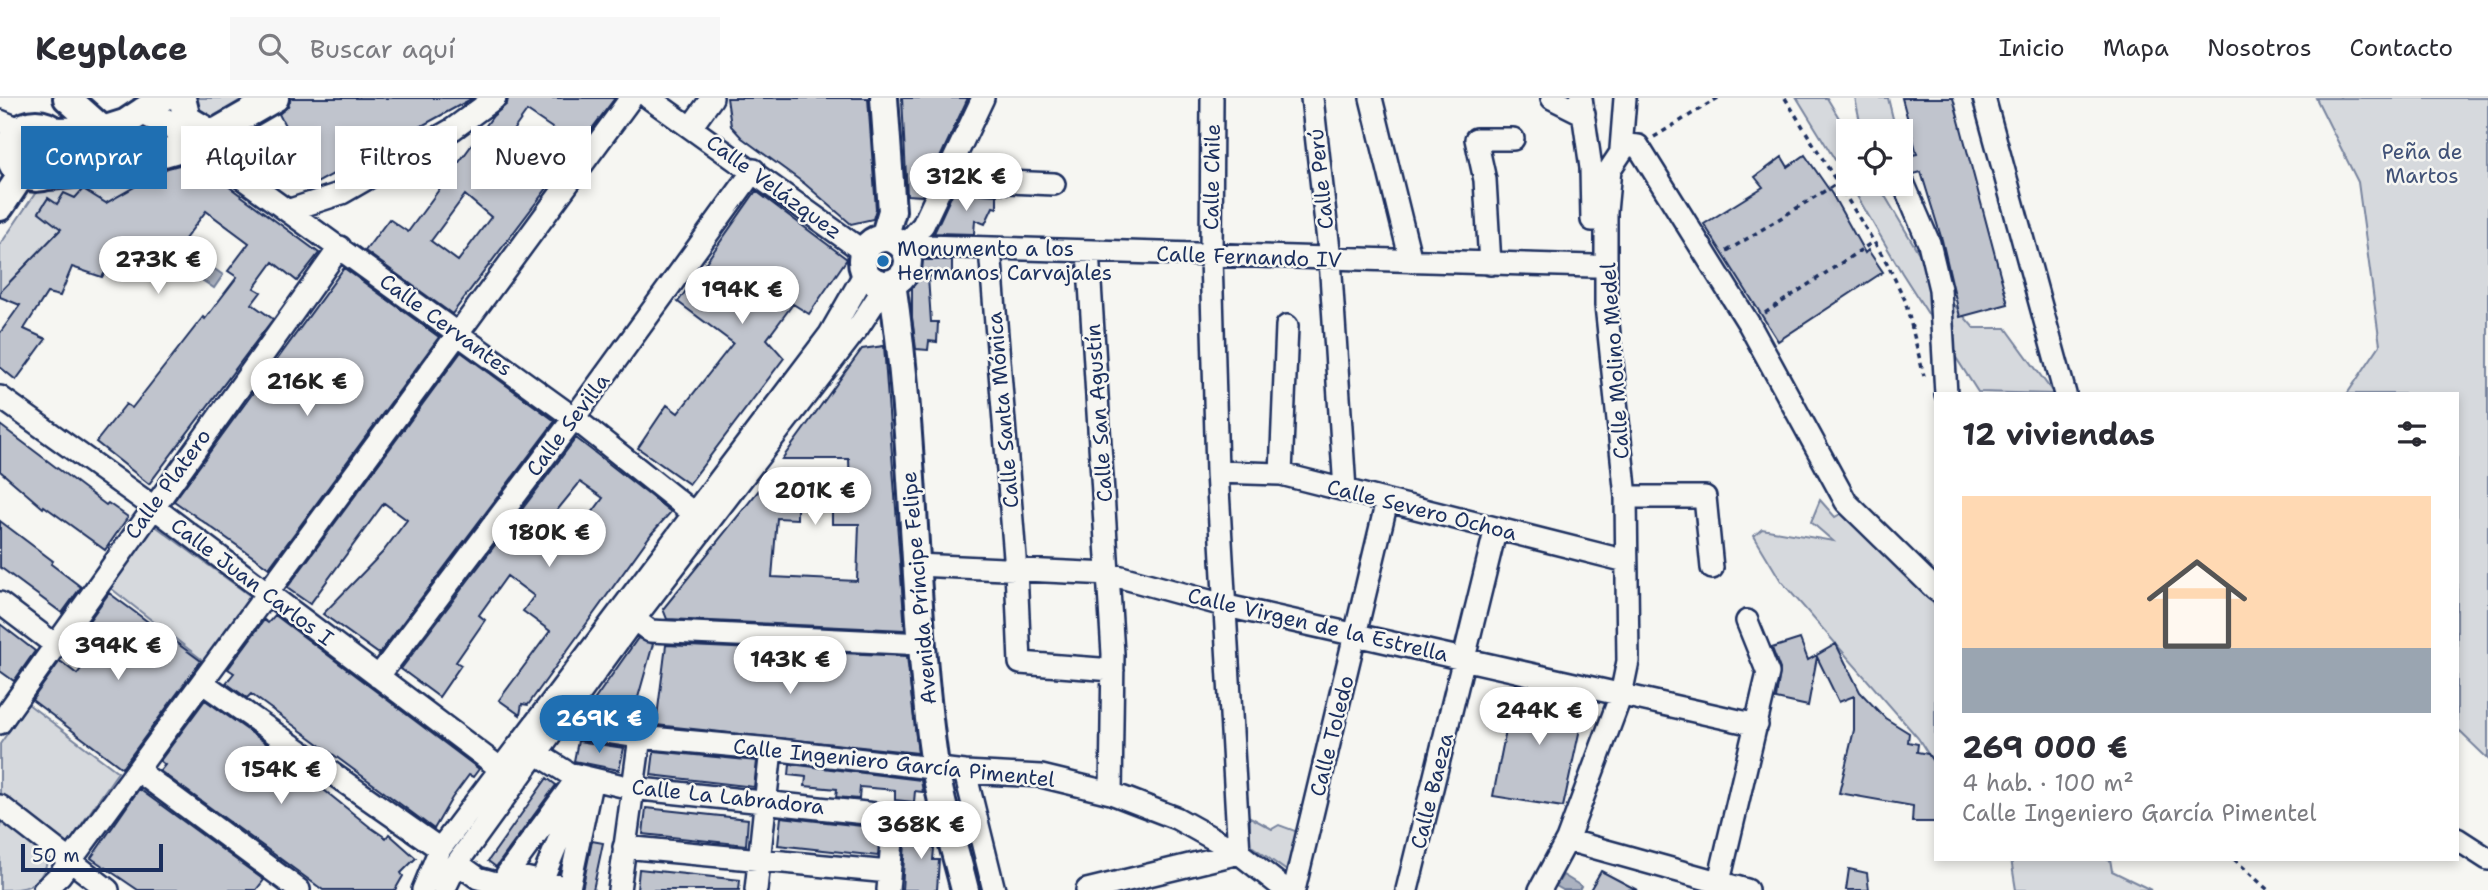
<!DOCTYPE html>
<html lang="es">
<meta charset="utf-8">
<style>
:root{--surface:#fff;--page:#f7f7f7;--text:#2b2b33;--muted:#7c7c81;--line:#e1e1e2;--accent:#1f6fb2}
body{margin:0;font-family:"Shantell Sans",sans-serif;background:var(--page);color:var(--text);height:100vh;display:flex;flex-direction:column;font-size:26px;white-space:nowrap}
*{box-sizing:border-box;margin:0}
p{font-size:23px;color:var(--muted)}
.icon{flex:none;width:38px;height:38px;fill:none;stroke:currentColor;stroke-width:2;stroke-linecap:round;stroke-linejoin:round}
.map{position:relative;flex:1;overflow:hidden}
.drawer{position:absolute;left:1934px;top:294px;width:525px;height:469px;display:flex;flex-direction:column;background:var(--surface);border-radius:0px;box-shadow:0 4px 10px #0003}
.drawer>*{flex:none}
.top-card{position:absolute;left:21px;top:28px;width:665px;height:63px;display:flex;gap:14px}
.buttons{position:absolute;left:1836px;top:21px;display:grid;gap:14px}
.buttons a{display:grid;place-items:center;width:77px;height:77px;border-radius:0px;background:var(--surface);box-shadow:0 4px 10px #0003;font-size:35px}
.scale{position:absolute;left:21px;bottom:18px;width:142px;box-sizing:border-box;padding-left:7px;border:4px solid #1b2f5e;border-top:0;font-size:19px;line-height:24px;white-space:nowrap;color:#1b2f5e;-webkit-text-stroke:5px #f6f6f2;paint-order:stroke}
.price{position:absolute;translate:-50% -60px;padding:0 16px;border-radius:24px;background:#fff;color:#222;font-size:23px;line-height:46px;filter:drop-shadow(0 2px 4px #0008)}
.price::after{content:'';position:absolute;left:50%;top:42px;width:21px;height:16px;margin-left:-10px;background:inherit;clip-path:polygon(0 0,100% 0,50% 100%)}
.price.on{background:var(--accent);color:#fff}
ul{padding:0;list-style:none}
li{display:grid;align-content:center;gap:14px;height:371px;padding:0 28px}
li+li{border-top:2px solid var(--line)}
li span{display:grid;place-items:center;height:217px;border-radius:0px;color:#555}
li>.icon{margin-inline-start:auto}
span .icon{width:126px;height:126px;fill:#fffc;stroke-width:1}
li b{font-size:30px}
h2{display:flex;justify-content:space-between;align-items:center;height:84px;padding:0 28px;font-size:30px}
.pill{padding:0 24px;border-radius:0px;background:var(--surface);box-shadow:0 4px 10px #0003;font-size:24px;line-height:63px}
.pill.on{background:var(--accent);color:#fff}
header{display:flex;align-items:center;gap:42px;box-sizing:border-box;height:98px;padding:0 35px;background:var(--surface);border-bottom:2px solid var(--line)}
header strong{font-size:33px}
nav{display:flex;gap:38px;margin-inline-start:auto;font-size:24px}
.search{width:490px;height:63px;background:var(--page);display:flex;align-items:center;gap:18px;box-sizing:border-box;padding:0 24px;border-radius:0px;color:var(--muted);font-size:26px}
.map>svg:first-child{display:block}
.green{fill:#d6d9dd;stroke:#78849e;stroke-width:2}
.water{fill:#abb2c0;stroke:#717e99;stroke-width:2}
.building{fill:#c0c4cd;stroke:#1b2f5e;stroke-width:2;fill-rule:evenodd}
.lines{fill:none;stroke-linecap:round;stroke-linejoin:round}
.minor-casing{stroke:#1b2f5e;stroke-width:26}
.major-casing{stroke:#1b2f5e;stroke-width:32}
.path{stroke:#1b2f5e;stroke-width:3.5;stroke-dasharray:5 5;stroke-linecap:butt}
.minor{stroke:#f6f6f2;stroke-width:21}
.major{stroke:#f6f6f2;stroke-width:26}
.poi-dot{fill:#1f6fb2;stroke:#f6f6f2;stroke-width:2.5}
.labels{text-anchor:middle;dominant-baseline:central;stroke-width:5;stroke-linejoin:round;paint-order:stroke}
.park-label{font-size:21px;fill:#405177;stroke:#f6f6f2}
.street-label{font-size:21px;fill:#1b2f5e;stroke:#f6f6f2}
.poi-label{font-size:21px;fill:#1b2f5e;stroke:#f6f6f2;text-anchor:start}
</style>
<header>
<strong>Keyplace</strong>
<div class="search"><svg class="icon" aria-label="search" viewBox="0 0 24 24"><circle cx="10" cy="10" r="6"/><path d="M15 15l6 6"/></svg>Buscar aquí</div>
<nav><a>Inicio</a><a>Mapa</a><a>Nosotros</a><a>Contacto</a></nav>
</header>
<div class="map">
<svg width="2488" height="792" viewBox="0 0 2488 792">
<rect width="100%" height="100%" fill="#f6f6f2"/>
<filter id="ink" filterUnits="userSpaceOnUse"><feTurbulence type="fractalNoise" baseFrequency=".0143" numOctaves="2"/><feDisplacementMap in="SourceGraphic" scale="14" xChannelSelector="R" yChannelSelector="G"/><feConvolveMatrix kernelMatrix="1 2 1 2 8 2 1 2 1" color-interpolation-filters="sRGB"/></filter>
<g filter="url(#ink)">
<path class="green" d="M190 0H260L213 26 197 22Z
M1797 0H1827L1848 35V83Z
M1855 0H1888L1896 33H1862Z
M2316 0H2488V661L2457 631V296H2347L2380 247 2358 84Z
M188 59 61 131 0 194V147L41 87Z
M1850 86H1878L1940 191 1974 230H2006L2054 296 1978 294 1902 175Z
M1820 402 1835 419 1844 414 1935 507V667L1918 640 1781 483 1754 438 1762 431 1833 443 1811 424Z
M154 427 253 500 205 564 108 488Z
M28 606 118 674 68 746 0 695V646Z
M967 702 991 792H970L947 706Z
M1250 719 1272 731 1279 727 1298 734 1287 773 1250 747Z
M0 721 41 752 47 765C39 790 24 792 0 792Z
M2011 761H2110L2112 773 2151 792H2016Z"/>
<path class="water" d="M196 158 223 177 214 190 187 172Z
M1563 777 1581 788 1579 792H1563L1556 788Z"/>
<path class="building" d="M291 0H473L315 86 279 16 288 8Z
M508 0H615L452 216 365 153 389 121 408 134 493 18 507 6ZM527 13 558 34 529 73 499 52ZM465 97 491 119 458 163 431 143Z
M727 0H868L876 111 873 121 851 126 805 86 742 40 731 28Z
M902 0H968L922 98 907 97Z
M1902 0H1953L2008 206 1960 219 1942 142 1921 74 1914 76 1907 70 1904 59 1917 56Z
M1805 57 1832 96 1865 155 1868 152 1883 174 1778 243 1704 126 1763 89 1755 79 1782 59 1788 69Z
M194 63 319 155 297 183 273 164 254 190 261 194 252 206 273 221 149 386 96 344 126 306 132 310 203 219 205 221 237 179 228 173 249 145 206 113 182 145 140 167 117 157 102 179 72 169 60 198 47 195 24 231 46 241 16 282 0 269V235L20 207 0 199V194L61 131 39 114 48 100 57 106 64 95 75 100 83 91 106 105 168 70Z
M756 93 847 161 809 216 793 206 767 241 784 260 689 386 638 350 667 307 678 315 733 245 678 204Z
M953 94 997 97V110L993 109 985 126 975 122 974 136 934 135Z
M920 162H952V182L928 178 931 224H938L937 244 929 243 928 252 916 251 912 219V188Z
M344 170 439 239 269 470 174 403Z
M884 248 905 532 667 521 663 511 759 392 797 394V421L777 420 772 479 857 483 859 426H832V403H844L843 391 850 390 849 361H782L862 251Z
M461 254 555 323 379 556 323 516 382 455 407 422 384 405 310 506 287 490Z
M0 327 106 407 108 405 128 419 105 452 44 408 43 410 0 373Z
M576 340 671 414 652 435 528 607 522 606 520 617 499 602 550 533 523 513 534 498 507 478 479 517 485 522 456 564 461 567 439 599 401 571ZM580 384 603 400 578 434 554 416Z
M0 423 53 463 51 466 81 489 62 515 0 469Z
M109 495 201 563 122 670 32 602 60 563 77 576 99 547 81 534Z
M275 517 479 671 473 679 469 677 452 700 434 731 251 596 247 600 226 585 234 575 228 571 264 522 268 525Z
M0 526 35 553 14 583 0 573Z
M638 540 653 546 632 621 596 616 593 604Z
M1800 541 1808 562 1836 546 1860 594 1885 620 1909 635 1908 644 1918 646 1917 654 1928 656 1936 668V724H1912L1913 708 1839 695 1854 632V598L1839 604 1817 559 1808 608 1776 601 1780 571 1772 550Z
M666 547 907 558 918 655 656 627Z
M1515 586 1586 603 1563 709 1493 698Z
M205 602 263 643 370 729 386 740 389 736 416 760 401 775 403 778 395 792H323L160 673 165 667 160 663Z
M578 643 624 650 619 672 574 663Z
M654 653 757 663 754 689 651 677Z
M790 666 921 682 923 694 915 693 914 704 895 702V692L860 689 859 701 836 699 837 691 805 688 806 679 789 677Z
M547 680 556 687 496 769 488 763Z
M139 691 264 782 256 792H138L91 760Z
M646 710 748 721 746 747 643 736Z
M781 719 880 730 878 758 778 747Z
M918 724 931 725 935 739 933 762H939L937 792H902L905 744 917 745Z
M592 743 603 745 593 792H582Z
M639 771 740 782 739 792H637Z
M1849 771 1867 775 1869 792H1846Z
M1601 773 1637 792H1590Z"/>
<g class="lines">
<defs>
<path id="minor" d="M649 0 864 154
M1312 0 1330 161 1345 392
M1371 0 1411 163
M1552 0 1584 16
M1581 0 1591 70 1592 122
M1984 0 2065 296
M0 23 20 31
M691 29 712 0
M195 46 574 320 702 422
M1621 51 1625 0
M945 81 1054 86
M1902 82 1929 145 1940 191 1946 296
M290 112 342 95 453 31 495 0
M903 149 923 127 983 0
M990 151 1016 472 1020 565 1113 572
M905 152 925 148 1593 168
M1088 153 1113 556 1111 695
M1490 166 1485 82 1476 41H1513
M0 299 152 408 501 671
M1217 374 1281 376 1626 463
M1281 376 1287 228
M1626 399H1705L1712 470
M916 467 1110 476 1227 508 1757 627
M0 505 54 546
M634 521 650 533 924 546
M378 579 574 320 754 72
M203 585 440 751
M563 618 580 630 640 639 771 651 965 674 1041 678 1111 695 1176 720 1239 755 1286 792
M0 625 340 149
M536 655 568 675 631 690 894 718 888 792
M137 672 299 792
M965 674 994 792
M573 686 590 690 569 790 507 776Z
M0 708 108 792
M2457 741 2488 761
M1567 742 1747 792
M624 749 889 774
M457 765 478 780 521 792
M44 792 60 777 631 0
M423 792 440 751 830 236 865 175
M444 792 457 765 634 521 859 228 878 199 882 186
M538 792 580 690
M619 792 640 639
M756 792 771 651
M1087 792 1239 755 1217 374 1211 158 1212 0
M1294 792 1387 403
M1407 792 1496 430
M1540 792 1567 742 1621 597 1628 563 1626 399 1606 207V114L1610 71 1626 47 1638 48 1749 226 1846 404 1936 492
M1717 792 1768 575 1747 523"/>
<path id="major" d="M67 0 103 32
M182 0 187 21 209 34
M884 0 892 113 884 140
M143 13 177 30 195 46
M9 53a27 27 0 1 1 54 0a27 27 0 1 1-54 0Z
M54 33 103 32 125 25 163 0
M48 78 98 74 195 46 275 0
M0 109 22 76
M862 163a23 23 0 1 1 46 0a23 23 0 1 1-46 0Z
M892 185C916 345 912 508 935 668 941 709 955 751 965 792"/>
</defs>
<use href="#minor" class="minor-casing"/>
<use href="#major" class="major-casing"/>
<path class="path" d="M1785 0 1887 165 1905 202 1924 278
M1654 39 1718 0
M1727 153 1836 86
M1765 215 1873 144
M2234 761 2268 792"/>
<use href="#minor" class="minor"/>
<use href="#major" class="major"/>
</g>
</g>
<circle class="poi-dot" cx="883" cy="163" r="7"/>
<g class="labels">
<g class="park-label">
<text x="2422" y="54">Peña de<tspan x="2422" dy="24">Martos</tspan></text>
</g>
<g class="street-label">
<text transform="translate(1212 79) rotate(-89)">Calle Chile</text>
<text transform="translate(1321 81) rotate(-96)">Calle Perú</text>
<text transform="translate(774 89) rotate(36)">Calle Velázquez</text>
<text transform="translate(1249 159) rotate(2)">Calle Fernando IV</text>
<text transform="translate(446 227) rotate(36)">Calle Cervantes</text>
<text transform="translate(1615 263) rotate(-94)">Calle Molino Medel</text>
<text transform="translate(1003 312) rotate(-95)">Calle Santa Mónica</text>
<text transform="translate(1099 315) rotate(-94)">Calle San Agustín</text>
<text transform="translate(568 327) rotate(-53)">Calle Sevilla</text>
<text transform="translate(168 386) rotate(-54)">Calle Platero</text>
<text transform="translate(1422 412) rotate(14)">Calle Severo Ochoa</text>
<text transform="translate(252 484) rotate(37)">Calle Juan Carlos I</text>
<text transform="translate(919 490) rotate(-95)">Avenida Príncipe Felipe</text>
<text transform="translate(1318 527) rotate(13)">Calle Virgen de la Estrella</text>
<text transform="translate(1332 638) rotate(-76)">Calle Toledo</text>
<text transform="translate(894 665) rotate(6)">Calle Ingeniero García Pimentel</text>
<text transform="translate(1432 693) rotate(-76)">Calle Baeza</text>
<text transform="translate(728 699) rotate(6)">Calle La Labradora</text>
</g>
<g class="poi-label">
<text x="897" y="151">Monumento a los<tspan x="897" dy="24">Hermanos Carvajales</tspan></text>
</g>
</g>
</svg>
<div class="buttons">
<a><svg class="icon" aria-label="locate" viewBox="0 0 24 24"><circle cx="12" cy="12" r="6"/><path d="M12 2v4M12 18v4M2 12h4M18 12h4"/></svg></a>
</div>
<div class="scale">50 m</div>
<b class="price" style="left:966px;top:115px">312K €</b>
<b class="price" style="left:158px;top:198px">273K €</b>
<b class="price" style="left:742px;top:228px">194K €</b>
<b class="price" style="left:307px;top:320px">216K €</b>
<b class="price" style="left:815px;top:429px">201K €</b>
<b class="price" style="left:549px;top:471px">180K €</b>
<b class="price" style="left:118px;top:584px">394K €</b>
<b class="price" style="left:790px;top:598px">143K €</b>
<b class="price" style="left:1539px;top:649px">244K €</b>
<b class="price on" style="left:599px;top:657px">269K €</b>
<b class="price" style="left:281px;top:708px">154K €</b>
<b class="price" style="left:921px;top:763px">368K €</b>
<div class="top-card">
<a class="pill on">Comprar</a>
<a class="pill">Alquilar</a>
<a class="pill">Filtros</a>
<a class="pill">Nuevo</a>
</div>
<section class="drawer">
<h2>12 viviendas<svg class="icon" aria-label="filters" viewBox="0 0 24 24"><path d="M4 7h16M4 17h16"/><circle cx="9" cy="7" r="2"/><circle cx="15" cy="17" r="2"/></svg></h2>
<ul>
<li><span style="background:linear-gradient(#ffd9b3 70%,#9aa5b1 0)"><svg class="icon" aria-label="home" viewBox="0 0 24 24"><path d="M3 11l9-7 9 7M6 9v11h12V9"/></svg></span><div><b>269 000 €</b><p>4 hab. · 100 m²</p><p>Calle Ingeniero García Pimentel</p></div></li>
</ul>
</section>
</div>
